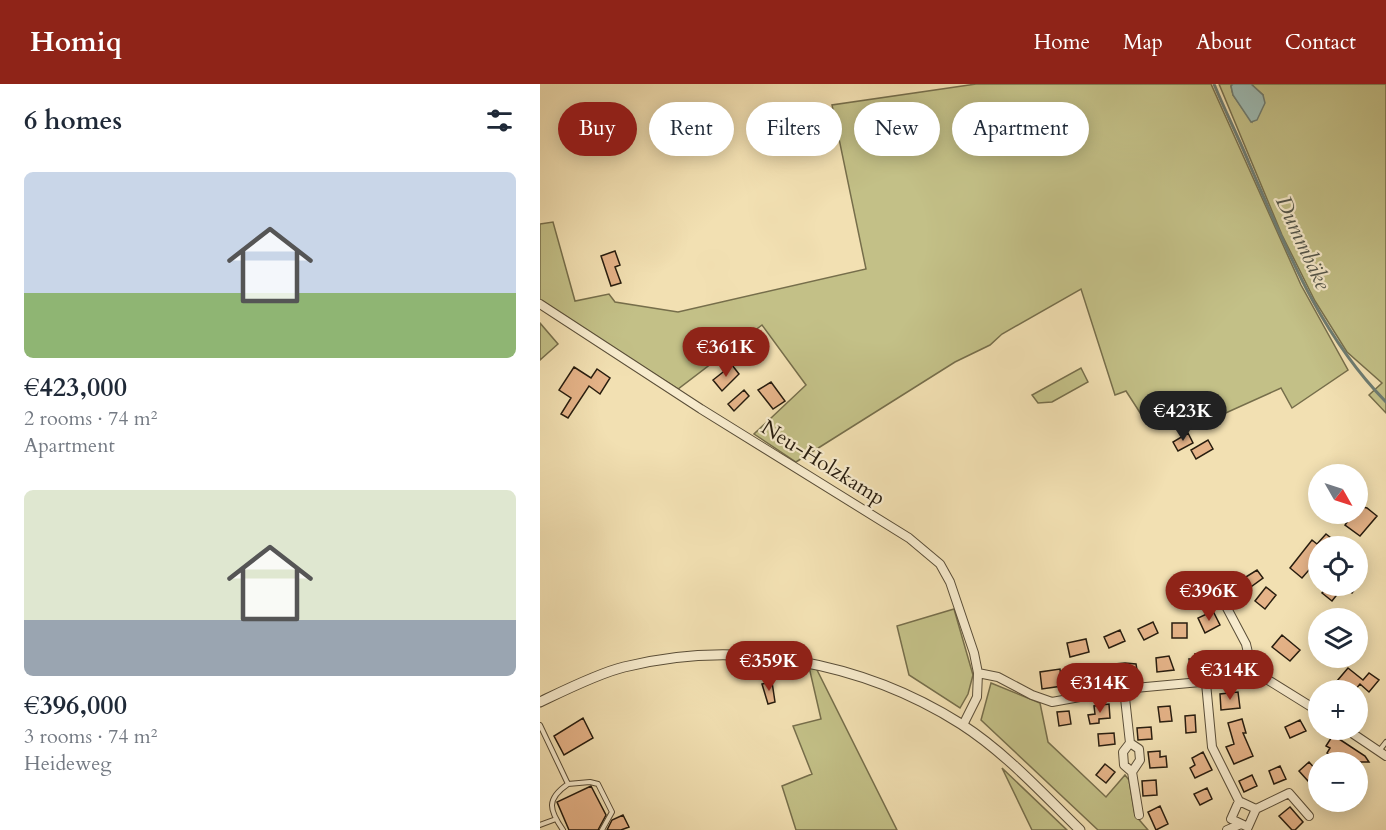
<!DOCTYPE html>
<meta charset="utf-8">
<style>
:root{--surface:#fff;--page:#f2f2f3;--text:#1f2937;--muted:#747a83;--accent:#8f2418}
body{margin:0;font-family:Cardo,serif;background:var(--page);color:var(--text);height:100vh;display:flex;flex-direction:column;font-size:22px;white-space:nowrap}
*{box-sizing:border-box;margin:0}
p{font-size:20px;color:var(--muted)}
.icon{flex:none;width:33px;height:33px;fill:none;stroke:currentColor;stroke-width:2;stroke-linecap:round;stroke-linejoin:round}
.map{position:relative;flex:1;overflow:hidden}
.drawer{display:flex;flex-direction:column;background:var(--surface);width:540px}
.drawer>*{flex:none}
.top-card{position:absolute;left:18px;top:18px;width:570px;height:54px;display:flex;gap:12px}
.needle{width:39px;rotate:129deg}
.buttons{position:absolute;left:768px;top:380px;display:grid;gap:12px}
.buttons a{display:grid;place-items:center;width:60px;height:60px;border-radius:50%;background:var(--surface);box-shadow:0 3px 15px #0003;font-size:30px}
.price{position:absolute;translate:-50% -51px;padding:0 14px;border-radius:21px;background:var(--accent);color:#fff;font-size:20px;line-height:39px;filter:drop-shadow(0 2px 3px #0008)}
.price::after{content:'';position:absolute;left:50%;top:36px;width:18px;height:14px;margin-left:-9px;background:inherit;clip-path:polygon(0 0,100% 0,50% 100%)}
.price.current{background:#222;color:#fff}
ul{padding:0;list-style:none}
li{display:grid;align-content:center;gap:12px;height:318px;padding:0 24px}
li span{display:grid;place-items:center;height:186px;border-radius:9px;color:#555}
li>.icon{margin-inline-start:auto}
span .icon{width:108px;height:108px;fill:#fffc;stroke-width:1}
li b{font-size:26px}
h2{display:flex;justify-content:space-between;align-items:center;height:72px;padding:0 24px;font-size:26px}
.pill{padding:0 21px;border-radius:27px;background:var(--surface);box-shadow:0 3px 15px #0003;font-size:21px;line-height:54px}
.pill.current{background:var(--accent);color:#fff}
header{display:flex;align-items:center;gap:36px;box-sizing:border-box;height:84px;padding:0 30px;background:var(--accent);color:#fff}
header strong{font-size:28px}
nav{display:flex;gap:33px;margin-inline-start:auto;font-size:21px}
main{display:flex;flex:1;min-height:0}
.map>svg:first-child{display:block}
.green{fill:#c3c087;stroke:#766e4b;stroke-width:1.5}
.water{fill:#9dbbb4;stroke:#6e7c72;stroke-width:1.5}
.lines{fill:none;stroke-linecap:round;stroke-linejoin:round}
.stream{stroke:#6e7c72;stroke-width:3}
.building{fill:#e5b388;stroke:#281d0f;stroke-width:1.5}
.service-casing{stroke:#5a4e38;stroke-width:6}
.minor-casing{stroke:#5a4e38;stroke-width:10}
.tertiary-casing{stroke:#5a4e38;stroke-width:11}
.service{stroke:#f7ebcd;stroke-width:4}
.minor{stroke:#f7ebcd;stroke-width:8}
.tertiary{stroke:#f7ebcd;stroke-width:9}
.labels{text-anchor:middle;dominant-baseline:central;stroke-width:4.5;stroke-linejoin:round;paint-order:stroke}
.street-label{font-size:21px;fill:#281d0f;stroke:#f7ebcd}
.water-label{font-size:22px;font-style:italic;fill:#515449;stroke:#f7ebcd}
</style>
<header>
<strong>Homiq</strong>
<nav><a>Home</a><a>Map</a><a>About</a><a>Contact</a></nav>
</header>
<main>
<section class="drawer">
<h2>6 homes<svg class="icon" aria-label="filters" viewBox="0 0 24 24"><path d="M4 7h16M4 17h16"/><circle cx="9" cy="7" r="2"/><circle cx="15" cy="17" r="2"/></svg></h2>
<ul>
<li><span style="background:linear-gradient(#c9d6e8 65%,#8fb573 0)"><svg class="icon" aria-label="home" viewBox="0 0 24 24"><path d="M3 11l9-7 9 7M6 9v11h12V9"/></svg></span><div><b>€423,000</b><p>2 rooms · 74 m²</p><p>Apartment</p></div></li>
<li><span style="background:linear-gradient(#dfe7d0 70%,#9aa5b1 0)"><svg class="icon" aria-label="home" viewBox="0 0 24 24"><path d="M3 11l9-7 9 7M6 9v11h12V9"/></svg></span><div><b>€396,000</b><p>3 rooms · 74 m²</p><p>Heideweg</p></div></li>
</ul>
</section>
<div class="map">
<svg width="846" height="746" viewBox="0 0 846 746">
<rect width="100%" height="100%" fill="#f2e0b2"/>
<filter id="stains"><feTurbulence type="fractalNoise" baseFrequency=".00333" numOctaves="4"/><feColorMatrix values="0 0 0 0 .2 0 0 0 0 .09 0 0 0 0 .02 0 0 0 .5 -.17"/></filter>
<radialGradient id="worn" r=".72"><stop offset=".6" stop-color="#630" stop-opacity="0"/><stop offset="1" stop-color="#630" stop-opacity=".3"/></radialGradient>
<path class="green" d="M436 0H671L761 201 808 286 752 324 741 304 679 332 665 308 606 338 586 307 575 311 541 205 462 250 450 261 415 278 256 378 214 350 266 301 222 241 138 305 0 218V140L13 138 35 217 69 210 75 218 138 228 326 185 292 21Z
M679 0H693L691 2 693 11 712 38 723 11 711 0H846V329L829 311 842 299 807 268 775 217 742 151Z
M0 239 18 260 0 276Z
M541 284 548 298 512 318 498 319 492 311Z
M414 525 433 591 428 610 420 624 369 591 357 542Z
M269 583 276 584 357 746H256L242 702 272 690 253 642 281 635Z
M451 599 500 619 508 658 566 713 585 691 589 696 595 731 608 746H558L441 636Z
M462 684 527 746H492Z"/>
<path class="water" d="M693 0H711L723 11 725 19 717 36 711 38 693 11 691 2Z"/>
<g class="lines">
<path class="stream" d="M674 0C685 27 698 52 709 79 746 164 780 251 846 318"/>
</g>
<path class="building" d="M75 167 80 181 75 183 81 199 71 202 61 172Z
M192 281 199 290 182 307 173 296Z
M34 283 51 294 57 285 70 294 60 310 49 302 28 334 21 330 31 314 19 306Z
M231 298 245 317 233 325 218 306Z
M204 306 209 312 194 327 188 320Z
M648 349 653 359 638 367 633 358Z
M668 356 673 365 656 375 651 366Z
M818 422 827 424 837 432 820 452 805 441 814 429H818Z
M786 450 796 458 793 462H778V482L775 479 762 494 750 484 772 456 777 460Z
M717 486 723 494 708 505 701 496Z
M789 501H818L812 509 803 503 792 517 782 509Z
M726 503 736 511 725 525 715 517Z
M673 527 680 541 665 549 658 534Z
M613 538 618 549 604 556 598 545Z
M632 539H647V554H632Z
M580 546 585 557 569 564 564 553Z
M742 551 760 566 750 577 732 563Z
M546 555 549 568 530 573 527 559Z
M667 569 668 573 685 569 688 583 651 589 649 575H656L655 570Z
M629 572 634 586 617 588 616 574Z
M585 579 596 580 598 592 576 593 575 580Z
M808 584 823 596 829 589 839 596 829 608 820 600 815 606H808L797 597Z
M520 585 522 602 502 605 500 588Z
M560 586 561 601 544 603 543 588Z
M232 598 235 618 228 620 222 600Z
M698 608 700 624 681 626 680 610Z
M569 620 570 634 559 635V639L550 640 548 631 555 630 554 622Z
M630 622 632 637 620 638 618 623Z
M529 627 531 640 519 642 517 628Z
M655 631 656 648 646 649 645 632Z
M43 634 53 654 24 671 14 652Z
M702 635 706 649H703L713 672 694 680 686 663 694 660 688 639Z
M760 636 766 647 750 654 745 643Z
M611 643 612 655 598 656 597 644Z
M574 649 575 660 559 662 558 650Z
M793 651 825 672 829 678H808L799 672 796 675 787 669 790 664 786 662Z
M620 667V673L626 672 627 683 610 684 608 668Z
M663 668 672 686 655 694 650 684 655 681 652 674Z
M769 678 778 688V708L759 687Z
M565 680 575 688 566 699 556 691Z
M740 682 746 695 734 700 729 687Z
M712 691 717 702 704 708 699 697Z
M616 696 617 711 603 712 602 697Z
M51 702 66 731 58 746H29L17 718Z
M667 704 672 715 660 721 654 710Z
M620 722 628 740 616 746 608 728Z
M750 723 763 738 755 746H752L739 732Z
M83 731 89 743 81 746H67L72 736Z"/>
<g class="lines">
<defs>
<path id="service" d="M0 641 28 700C6 715 9 726 23 746
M839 667 846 658
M28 700 50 698 58 700 72 728 62 746
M0 741 16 735"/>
<path id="minor" d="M0 220 161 325 369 454 400 480 410 498 434 569 438 589 437 613 423 641
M670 492 706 560 712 586 778 627
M438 589 458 593 492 611 512 618 584 605 704 594 712 586
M666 599 672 663 699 717 716 725 708 743 691 735 699 717
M584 605 590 659 583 668 584 681 592 688
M806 645 846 672
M590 659 599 665 600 676 592 688 599 731
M716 725 749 709 769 732
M687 746 701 740"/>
<path id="tertiary" d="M0 618C23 607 59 589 84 583 198 554 323 578 421 640 466 669 503 710 540 746"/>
</defs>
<use href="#service" class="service-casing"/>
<use href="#minor" class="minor-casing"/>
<use href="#tertiary" class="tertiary-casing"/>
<use href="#service" class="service"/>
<use href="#minor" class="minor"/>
<use href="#tertiary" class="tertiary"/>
</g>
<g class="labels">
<g class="street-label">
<text transform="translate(283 379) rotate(32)">Neu-Holzkamp</text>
</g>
<g class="water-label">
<text transform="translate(763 159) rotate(65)">Dummbäke</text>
</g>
</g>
<rect width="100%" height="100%" filter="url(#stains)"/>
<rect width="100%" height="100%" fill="url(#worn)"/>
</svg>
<div class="buttons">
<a><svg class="needle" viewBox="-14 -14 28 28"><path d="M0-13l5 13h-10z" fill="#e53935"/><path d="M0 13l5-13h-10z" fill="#747a83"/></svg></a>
<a><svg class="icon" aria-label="locate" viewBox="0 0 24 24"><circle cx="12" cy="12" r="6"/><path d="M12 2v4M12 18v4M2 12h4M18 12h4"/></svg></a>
<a><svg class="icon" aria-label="layers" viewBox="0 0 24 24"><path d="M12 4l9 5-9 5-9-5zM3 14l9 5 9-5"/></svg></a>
<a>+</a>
<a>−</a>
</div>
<b class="price" style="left:186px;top:294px">€361K</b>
<b class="price current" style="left:643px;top:358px">€423K</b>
<b class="price" style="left:669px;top:538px">€396K</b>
<b class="price" style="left:229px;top:608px">€359K</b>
<b class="price" style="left:690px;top:617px">€314K</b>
<b class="price" style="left:560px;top:630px">€314K</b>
<div class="top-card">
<a class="pill current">Buy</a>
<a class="pill">Rent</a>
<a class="pill">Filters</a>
<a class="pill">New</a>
<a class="pill">Apartment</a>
</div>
</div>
</main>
